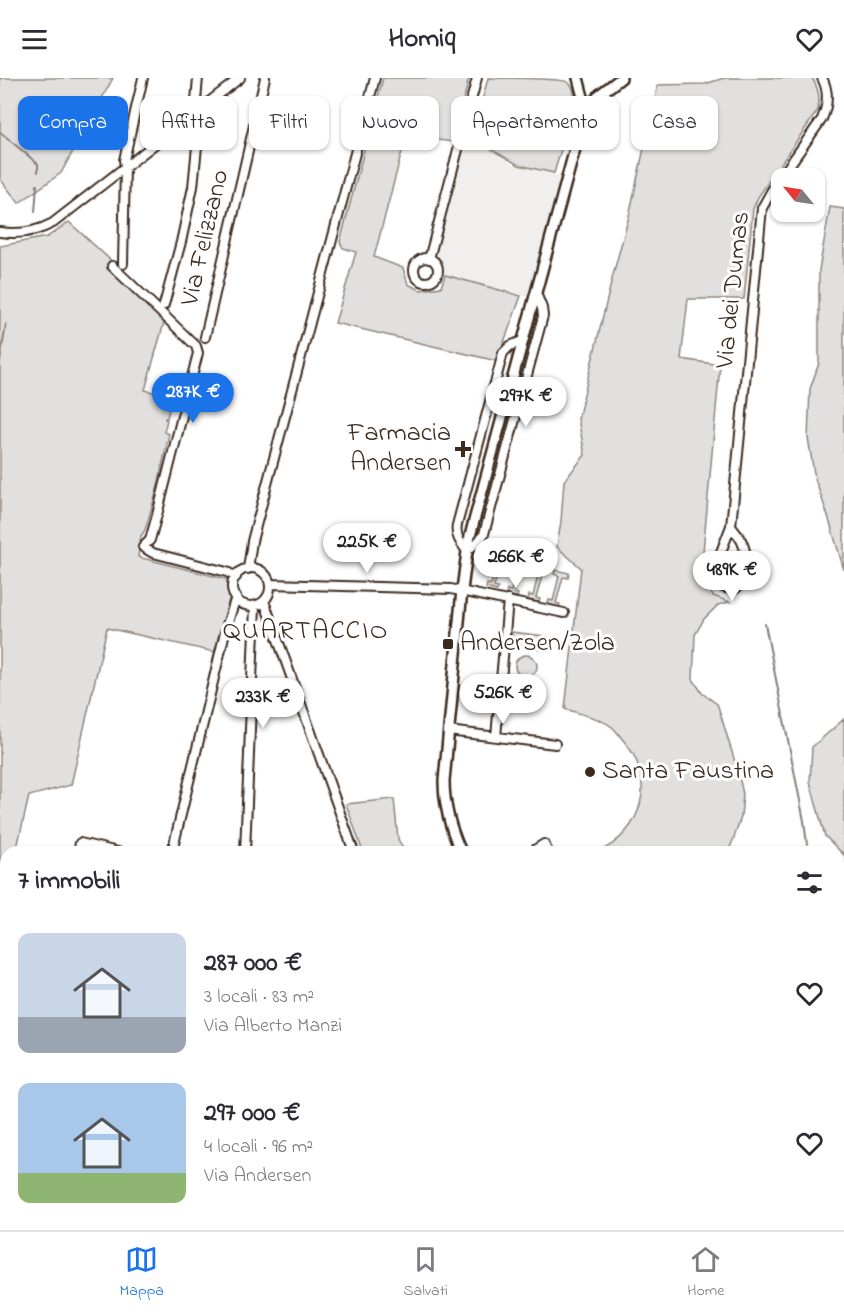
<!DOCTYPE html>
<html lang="it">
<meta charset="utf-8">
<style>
:root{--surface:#fff;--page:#f7f7f7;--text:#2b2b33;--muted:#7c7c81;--line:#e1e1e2;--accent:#1a73e8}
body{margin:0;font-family:"Indie Flower",sans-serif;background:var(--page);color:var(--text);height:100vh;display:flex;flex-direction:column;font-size:22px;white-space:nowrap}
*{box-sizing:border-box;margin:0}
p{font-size:20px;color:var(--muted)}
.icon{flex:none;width:33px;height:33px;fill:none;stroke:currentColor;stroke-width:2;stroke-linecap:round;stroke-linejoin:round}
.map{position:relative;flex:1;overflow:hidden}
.sheet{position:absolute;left:0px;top:768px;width:844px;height:384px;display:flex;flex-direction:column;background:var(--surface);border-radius:18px 18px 0 0;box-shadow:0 2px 4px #0004}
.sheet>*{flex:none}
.guide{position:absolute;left:18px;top:18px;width:808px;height:54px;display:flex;gap:12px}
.needle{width:39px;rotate:300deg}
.fabs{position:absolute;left:771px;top:90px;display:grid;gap:12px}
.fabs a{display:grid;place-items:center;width:54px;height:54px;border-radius:12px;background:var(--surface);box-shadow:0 2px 4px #0004;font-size:30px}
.price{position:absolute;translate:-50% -51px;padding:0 14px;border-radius:21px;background:#fff;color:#222;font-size:20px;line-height:39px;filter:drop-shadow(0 2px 3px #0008)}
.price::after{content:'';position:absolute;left:50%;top:36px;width:18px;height:14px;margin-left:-9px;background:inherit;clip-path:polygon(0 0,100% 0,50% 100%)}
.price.current{background:var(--accent);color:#fff}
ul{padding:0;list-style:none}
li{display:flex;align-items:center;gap:18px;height:150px;padding:0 18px}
li span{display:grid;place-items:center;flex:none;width:168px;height:120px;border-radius:12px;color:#555}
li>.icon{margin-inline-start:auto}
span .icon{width:72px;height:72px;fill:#fffc;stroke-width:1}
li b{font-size:26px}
h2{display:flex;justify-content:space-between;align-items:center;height:72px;padding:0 18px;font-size:26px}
.pill{padding:0 21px;border-radius:12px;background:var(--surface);box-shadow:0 2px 4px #0004;font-size:21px;line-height:54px}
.pill.current{background:var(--accent);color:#fff}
header{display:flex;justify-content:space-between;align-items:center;height:78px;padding:0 18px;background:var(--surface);font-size:27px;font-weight:700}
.tabs{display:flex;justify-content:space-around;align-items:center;height:84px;border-top:2px solid var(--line);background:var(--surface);font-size:16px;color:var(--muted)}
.tabs a{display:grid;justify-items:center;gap:3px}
.tabs .current{color:var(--accent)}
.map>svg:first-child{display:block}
.built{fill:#f1efee}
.green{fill:#e2e0de;stroke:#8e857e;stroke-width:1.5}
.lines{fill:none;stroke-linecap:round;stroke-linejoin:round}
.stream{stroke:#887e77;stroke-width:2}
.minor-casing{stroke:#3b2a1e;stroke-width:12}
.tertiary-casing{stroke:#3b2a1e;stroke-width:14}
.minor{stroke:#fff;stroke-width:8}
.tertiary{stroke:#fff;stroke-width:9}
.poi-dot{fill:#3b2a1e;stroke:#fff;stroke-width:2}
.labels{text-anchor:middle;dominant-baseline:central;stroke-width:6;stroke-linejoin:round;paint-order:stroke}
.street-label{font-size:26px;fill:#3b2a1e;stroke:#fff}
.poi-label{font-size:26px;fill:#3b2a1e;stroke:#fff;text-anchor:start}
.neighbourhood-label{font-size:27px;letter-spacing:1.5px;fill:#3b2a1e;stroke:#fff}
</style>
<header><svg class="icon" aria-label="menu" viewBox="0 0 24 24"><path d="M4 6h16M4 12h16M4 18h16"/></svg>Homiq<svg class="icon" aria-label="heart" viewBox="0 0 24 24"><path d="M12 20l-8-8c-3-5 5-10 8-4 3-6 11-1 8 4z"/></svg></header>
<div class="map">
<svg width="844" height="1152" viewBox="0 0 844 1152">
<rect width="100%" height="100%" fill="#fff"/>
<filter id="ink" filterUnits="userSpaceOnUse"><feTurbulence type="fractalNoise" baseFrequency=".0167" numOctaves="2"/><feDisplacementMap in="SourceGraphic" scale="12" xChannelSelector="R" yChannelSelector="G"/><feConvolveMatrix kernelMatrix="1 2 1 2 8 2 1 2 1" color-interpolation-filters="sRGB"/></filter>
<g filter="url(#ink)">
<path class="built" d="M468 58 514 87H519L560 98 528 219 445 197 436 178Z
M377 1146H474L475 1152H377Z"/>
<path class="green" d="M0 0H113L61 95 19 125 0 101Z
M383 0H469L453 64 406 58 374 179 403 190 408 206 420 212 441 209 445 197 521 218 497 283 335 245 356 174 343 170 340 164Z
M488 0C503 0 557 0 568 4 575 9 574 18 575 26L554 95 519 87 472 61Z
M724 0H812C819 11 820 20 818 32L758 119 753 131 744 221H688L681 281 720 287 701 496 713 518 730 524 718 527 704 541 695 557 693 601 702 615 717 626 718 628 738 694 743 716 741 739 734 760 728 774H598C643 754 657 702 624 663 620 659 617 653 612 649 599 639 580 636 565 631L581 490 557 469 561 443 564 403 585 377 578 341 613 197 629 138 658 7 705 6Z
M830 129 844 131V492L828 438 815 401 808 360 810 311 819 285V192Z
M69 144 167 234 145 312 172 319 167 340H165V341L167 342 164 354 169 356 157 412 145 452 141 458 138 479 229 502 230 517 219 566 214 574 107 550 71 707 29 718 16 774H6V818L0 843V168L47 159Z
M493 476 507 480 506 484 501 483 494 509 498 510 497 513 486 510 487 506 491 507 497 482 492 481Z
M513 482 527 486 526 490 521 489 514 515 518 516 517 519 506 517 507 512 511 513 517 488 512 487Z
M535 487 549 491 548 495 543 494 536 520 540 521 539 524 528 522 529 517 533 518 539 493 534 492Z
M555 492 569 495 568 500 563 499 556 525 560 526 559 529 548 526 549 522 553 523 559 498 554 496Z
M512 554 544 558 542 572 510 568Z
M515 588a11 11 0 1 1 22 0a11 11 0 1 1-22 0Z
M508 605 540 610 538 624 506 619Z
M844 641V777L825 758 810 704 812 669Z
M394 721 398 761 405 774H363L346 726Z
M839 1083 844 1084V1152H744L749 1146H838Z
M489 1146H570V1152H490Z"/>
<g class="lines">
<path class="stream" d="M0 54 38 86V94
M35 134 37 107
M0 283 6 246
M765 546 804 743 808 774
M838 938 844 959"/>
<defs>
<path id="minor" d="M0 154C19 157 36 154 53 145L240 0
M414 192a12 12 0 1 1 24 0a12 12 0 1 1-24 0Z
M429 181 477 0
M123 186 125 89 124 82 143 0
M112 188 196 268 198 275 157 437 150 462 143 469 153 475 227 494 236 499
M164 227 181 164 193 109 199 48 195 34 198 0
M205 259 265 0
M522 263 510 268 503 275 457 447C455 458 460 464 467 473L478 464 484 456 543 238 542 230 536 215
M731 448C734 453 740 459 742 464 749 480 749 503 733 512L723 509 716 499 714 492 731 448 762 130 772 112 822 41C828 27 829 13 822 0
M232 509a19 19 0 1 1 38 0a19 19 0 1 1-38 0Z
M248 491 252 463 375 0
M270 506 451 511 564 535
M264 523 354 774
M448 653 555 666
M496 659 508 522
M78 774 80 765 118 774
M172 774 226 550 236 519
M245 774 255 528
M531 774 544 766 548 774
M0 1015 6 1030
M135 1146 140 1152
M324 1146 326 1152
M481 1146V1152
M2 1152 8 1146"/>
<path id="tertiary" d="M584 39 599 17 621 0
M461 774C451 752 444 728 444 703L462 512 468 466 474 443 583 41V19L578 0
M628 1152 629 1146"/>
</defs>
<use href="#minor" class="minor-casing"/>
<use href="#tertiary" class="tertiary-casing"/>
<use href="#minor" class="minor"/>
<use href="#tertiary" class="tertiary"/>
</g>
</g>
<g class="poi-dot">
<path d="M460 362h6v6h6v6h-6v6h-6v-6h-6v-6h6z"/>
<rect x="442" y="560" width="12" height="12" rx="3"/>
<circle cx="590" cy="694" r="6"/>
</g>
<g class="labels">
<g class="street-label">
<text transform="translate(206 160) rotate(-77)">Via Felizzano</text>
<text transform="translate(734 212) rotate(-84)">Via dei Dumas</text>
</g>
<g class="poi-label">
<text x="451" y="356" text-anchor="end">Farmacia<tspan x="451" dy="30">Andersen</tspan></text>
<text x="460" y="566">Andersen/Zola</text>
<text x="602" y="694">Santa Faustina</text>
</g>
<g class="neighbourhood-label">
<text x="306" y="553">QUARTACCIO</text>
</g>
</g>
</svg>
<div class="fabs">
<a><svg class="needle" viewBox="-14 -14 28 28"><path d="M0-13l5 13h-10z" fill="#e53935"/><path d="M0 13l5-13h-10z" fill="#7c7c81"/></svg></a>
</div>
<b class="price current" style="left:193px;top:346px">287K €</b>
<b class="price" style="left:526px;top:350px">297K €</b>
<b class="price" style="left:367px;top:496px">225K €</b>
<b class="price" style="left:516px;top:511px">266K €</b>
<b class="price" style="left:732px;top:524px">489K €</b>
<b class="price" style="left:503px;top:647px">526K €</b>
<b class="price" style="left:263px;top:651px">233K €</b>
<div class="guide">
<a class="pill current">Compra</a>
<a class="pill">Affitta</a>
<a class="pill">Filtri</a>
<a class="pill">Nuovo</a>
<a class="pill">Appartamento</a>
<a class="pill">Casa</a>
</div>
<section class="sheet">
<h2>7 immobili<svg class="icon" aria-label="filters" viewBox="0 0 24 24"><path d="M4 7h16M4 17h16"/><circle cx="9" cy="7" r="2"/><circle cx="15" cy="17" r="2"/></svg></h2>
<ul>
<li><span style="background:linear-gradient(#c9d6e8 70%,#9aa5b1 0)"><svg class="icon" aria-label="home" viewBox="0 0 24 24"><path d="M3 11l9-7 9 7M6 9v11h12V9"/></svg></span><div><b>287 000 €</b><p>3 locali · 83 m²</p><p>Via Alberto Manzi</p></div><svg class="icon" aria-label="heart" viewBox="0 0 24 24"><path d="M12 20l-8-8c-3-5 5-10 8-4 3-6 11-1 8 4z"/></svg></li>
<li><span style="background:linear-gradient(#a9c7e8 75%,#8fb573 0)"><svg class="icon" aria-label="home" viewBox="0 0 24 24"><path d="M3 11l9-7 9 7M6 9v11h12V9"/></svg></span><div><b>297 000 €</b><p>4 locali · 96 m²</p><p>Via Andersen</p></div><svg class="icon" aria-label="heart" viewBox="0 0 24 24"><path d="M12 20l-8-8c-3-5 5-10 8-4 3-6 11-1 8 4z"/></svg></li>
</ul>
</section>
</div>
<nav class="tabs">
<a class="current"><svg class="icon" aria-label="map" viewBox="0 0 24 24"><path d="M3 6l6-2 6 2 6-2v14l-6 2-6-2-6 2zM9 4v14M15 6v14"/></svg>Mappa</a>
<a><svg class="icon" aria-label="saved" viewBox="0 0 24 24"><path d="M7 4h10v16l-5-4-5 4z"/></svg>Salvati</a>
<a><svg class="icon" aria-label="home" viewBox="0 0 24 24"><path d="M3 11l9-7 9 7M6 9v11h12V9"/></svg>Home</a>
</nav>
